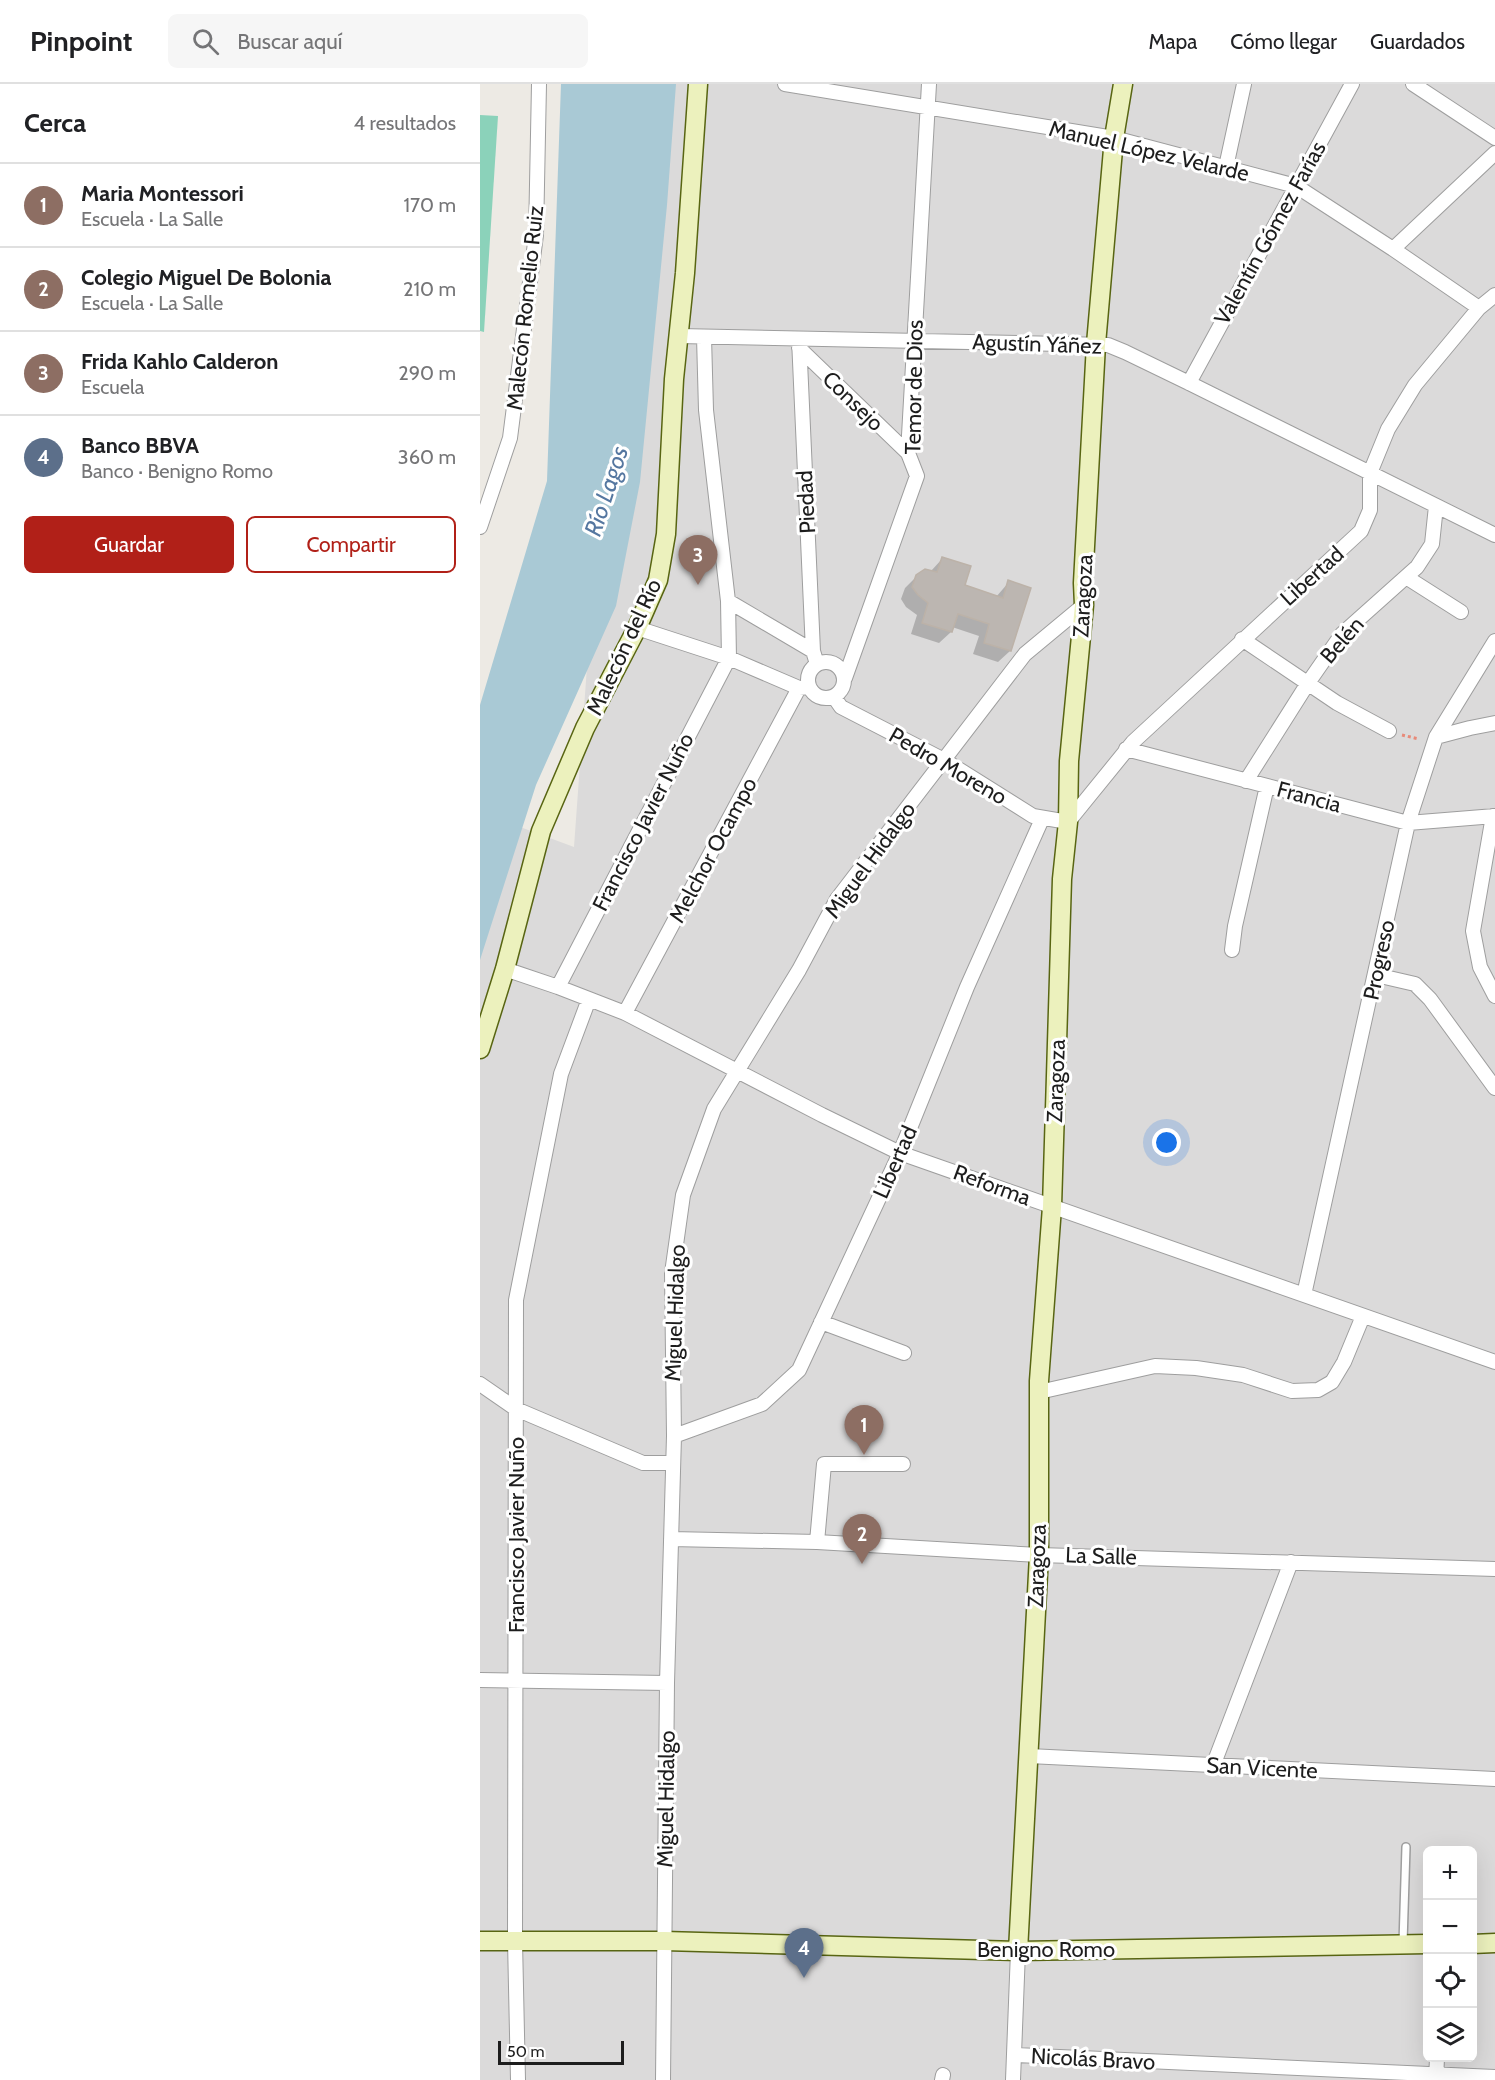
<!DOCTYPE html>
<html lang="es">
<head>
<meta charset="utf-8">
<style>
  body { margin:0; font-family:Cabin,sans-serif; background:#f6f6f6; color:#202124 }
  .controls { position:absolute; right:18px; bottom:18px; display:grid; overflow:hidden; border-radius:9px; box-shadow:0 6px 24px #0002 }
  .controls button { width:54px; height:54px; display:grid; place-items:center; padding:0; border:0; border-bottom:2px solid #e0e0e0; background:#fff; color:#202124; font:30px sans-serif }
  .scale { position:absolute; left:18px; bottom:15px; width:126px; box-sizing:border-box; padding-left:6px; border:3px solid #1d1d1d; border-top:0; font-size:16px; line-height:21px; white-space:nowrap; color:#1d1d1d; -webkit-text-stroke:4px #fff; paint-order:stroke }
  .you { position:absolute; left:687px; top:1059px; width:21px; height:21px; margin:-15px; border:4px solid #fff; border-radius:50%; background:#1a73e8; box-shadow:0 0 0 9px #1a73e833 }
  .badge { display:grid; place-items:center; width:39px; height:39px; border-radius:50%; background:#b12018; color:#fff; font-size:20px; font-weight:700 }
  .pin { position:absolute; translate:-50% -50px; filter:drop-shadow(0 2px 3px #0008) }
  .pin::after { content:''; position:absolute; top:32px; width:21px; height:18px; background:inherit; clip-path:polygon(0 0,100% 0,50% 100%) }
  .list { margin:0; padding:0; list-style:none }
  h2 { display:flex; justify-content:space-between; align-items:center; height:78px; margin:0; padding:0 24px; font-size:26px }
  h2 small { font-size:20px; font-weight:400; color:#757577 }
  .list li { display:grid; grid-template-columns:39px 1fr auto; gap:18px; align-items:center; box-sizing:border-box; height:84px; padding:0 24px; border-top:2px solid #e0e0e0 }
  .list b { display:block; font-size:22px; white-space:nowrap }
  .list p { margin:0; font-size:20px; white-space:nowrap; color:#757577 }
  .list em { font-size:20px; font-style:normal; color:#757577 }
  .actions { display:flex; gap:12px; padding:18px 24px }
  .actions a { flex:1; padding:14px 0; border:2px solid #b12018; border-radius:9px; text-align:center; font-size:21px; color:#b12018 }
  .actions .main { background:#b12018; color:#fff }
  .icon { flex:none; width:33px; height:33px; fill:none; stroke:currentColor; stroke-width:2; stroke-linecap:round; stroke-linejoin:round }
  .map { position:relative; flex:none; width:1015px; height:1996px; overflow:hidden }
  header { display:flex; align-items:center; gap:36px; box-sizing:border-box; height:84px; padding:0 30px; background:#fff; border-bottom:2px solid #e0e0e0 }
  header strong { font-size:28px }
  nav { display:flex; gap:33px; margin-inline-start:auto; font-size:21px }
  .search { width:420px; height:54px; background:#f6f6f6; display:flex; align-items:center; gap:15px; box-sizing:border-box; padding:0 21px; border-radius:9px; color:#757577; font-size:22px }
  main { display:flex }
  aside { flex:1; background:#fff }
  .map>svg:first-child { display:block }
</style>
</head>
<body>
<header>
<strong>Pinpoint</strong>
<div class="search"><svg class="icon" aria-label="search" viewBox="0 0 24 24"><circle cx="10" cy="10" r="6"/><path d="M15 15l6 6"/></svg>Buscar aquí</div>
<nav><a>Mapa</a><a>Cómo llegar</a><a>Guardados</a></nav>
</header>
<main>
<aside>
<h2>Cerca<small>4 resultados</small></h2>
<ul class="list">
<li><span class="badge" style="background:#8d6e63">1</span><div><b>Maria Montessori</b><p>Escuela · La Salle</p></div><em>170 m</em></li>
<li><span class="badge" style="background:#8d6e63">2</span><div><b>Colegio Miguel De Bolonia</b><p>Escuela · La Salle</p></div><em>210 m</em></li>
<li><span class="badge" style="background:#8d6e63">3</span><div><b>Frida Kahlo Calderon</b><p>Escuela</p></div><em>290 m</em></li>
<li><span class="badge" style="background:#5c6f8a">4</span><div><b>Banco BBVA</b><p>Banco · Benigno Romo</p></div><em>360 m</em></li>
</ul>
<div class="actions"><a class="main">Guardar</a><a>Compartir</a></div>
</aside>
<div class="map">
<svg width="1015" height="1996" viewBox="0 0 1015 1996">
  <rect width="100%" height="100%" fill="#edeae4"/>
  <path fill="#dbdada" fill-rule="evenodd" d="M149 0H1015V1996H0V728L94 763ZM948 1766H992V1974H948Z"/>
  <path fill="#8bd2ba" d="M0 31 18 32 4 248 0 247Z"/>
  <path fill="#a9c9d5" d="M81 0H196L187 121 160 398 136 522 56 701 0 876V621L67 397Z"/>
  <path fill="#0003" d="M462 475 483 502 516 513 529 498 530 567 518 578 493 570 499 552 472 543 471 548 459 559 431 550 437 531 426 523 421 515 425 504 437 492 451 487Z"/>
  <path fill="#bcb6b1" stroke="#bcb2a8" stroke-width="1.5" d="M462 473 491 482 485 501 523 514 528 496 551 504 531 567 504 559 509 540 478 530 472 548 442 539 448 519 438 511 432 503 436 491 445 485 457 488Z"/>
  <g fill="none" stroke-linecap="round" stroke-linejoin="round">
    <defs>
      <path id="lane" d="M923 1859 926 1763"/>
      <path id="street" d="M305 0 634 54 816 102 913 165 999 224
        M933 0 1015 54
        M746 83 764 0
        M913 165 1015 69
        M199 252 628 261 645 268 709 299 1015 451
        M319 255 333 567 337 580
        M319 264 428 369
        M709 299 872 0
        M0 443 30 354 56 151 59 0
        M926 493 981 528
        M248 517 333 567
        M157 544 249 574 319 604 329 603
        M762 555 857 619 909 647
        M328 596a18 18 0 1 1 36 0a18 18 0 1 1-36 0Z
        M365 594 437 392 428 369 449 0
        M354 613 361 623 464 676 553 732 588 738 653 658 881 447 890 426V389L908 345 935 301 999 224 1015 211
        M956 653 990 644 1015 639
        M646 665 928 739 1015 732
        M766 697 828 599 862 550 937 483 952 460 956 422
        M1013 732 993 847 1000 883 1015 912
        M752 866 755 842 787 702
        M25 885 78 903 145 929 342 1031 420 1069 1015 1278
        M896 891 935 900 950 915 1015 1004
        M78 903 249 574 248 517 226 326 224 253
        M145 929 319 604
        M824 1211 928 739 956 653 1015 557
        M341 1238 424 1269
        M0 1300 36 1325 163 1379H193
        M559 1308 675 1282 716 1284 763 1291 812 1307 838 1306 852 1298 864 1278 883 1232
        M194 1352 282 1320 319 1286 420 1069 487 903 562 735
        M191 1455 337 1458 559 1471 1015 1485
        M337 1458 344 1380H423
        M0 1596 187 1599
        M549 1672 1015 1695
        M733 1682 811 1478
        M535 1971 1015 1993
        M38 1996 35 1857 36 1216 81 990 109 915
        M183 1996 187 1599 194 1352 192 1189 203 1111 234 1025 319 886 357 815 545 570 604 521
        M462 1996 463 1991
        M533 1996 538 1867
        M956 1996 957 1974"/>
      <path id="secondary" d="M0 965 25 885 61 747 105 644 157 544 178 496 186 450 194 295 205 189 218 0
        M0 1857H184L538 1867 948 1860
        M992 1860 1015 1859
        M538 1867 559 1471V1297L572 1123 582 795 588 738 589 677 604 521 603 499 616 260 634 54 643 0"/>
    </defs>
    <use href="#lane" stroke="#9e9e9e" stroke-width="10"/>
    <use href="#street" stroke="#9e9e9e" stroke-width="16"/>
    <use href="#secondary" stroke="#586512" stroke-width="21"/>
    <path stroke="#e88a79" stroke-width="3" stroke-dasharray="3 3" stroke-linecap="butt" d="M922 651 939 655"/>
    <use href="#lane" stroke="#fff" stroke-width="7"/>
    <use href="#street" stroke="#fff" stroke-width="14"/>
    <use href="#secondary" stroke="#ecf1bd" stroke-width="18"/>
  </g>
  <g text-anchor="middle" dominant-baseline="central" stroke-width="6" stroke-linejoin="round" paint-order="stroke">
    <g font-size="22" fill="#1d1d1d" stroke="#fff">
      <text transform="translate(669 67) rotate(13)">Manuel López Velarde</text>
      <text transform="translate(790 149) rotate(-61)">Valentín Gómez Farías</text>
      <text transform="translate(45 224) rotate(-84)">Malecón Romelio Ruiz</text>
      <text transform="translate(557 260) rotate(2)">Agustín Yáñez</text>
      <text transform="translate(434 303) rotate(-89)">Temor de Dios</text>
      <text transform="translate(373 317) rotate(44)">Consejo</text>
      <text transform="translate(326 418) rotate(-93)">Piedad</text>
      <text transform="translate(832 492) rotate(-42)">Libertad</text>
      <text transform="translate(603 512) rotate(-87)">Zaragoza</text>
      <text transform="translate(862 556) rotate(-49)">Belén</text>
      <text transform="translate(144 563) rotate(-65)">Malecón del Río</text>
      <text transform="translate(468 682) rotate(30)">Pedro Moreno</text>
      <text transform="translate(829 713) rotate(15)">Francia</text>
      <text transform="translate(163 738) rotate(-63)">Francisco Javier Nuño</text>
      <text transform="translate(233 766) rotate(-62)">Melchor Ocampo</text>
      <text transform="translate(390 776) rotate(-54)">Miguel Hidalgo</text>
      <text transform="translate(899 876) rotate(-78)">Progreso</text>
      <text transform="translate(576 997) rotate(-88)">Zaragoza</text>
      <text transform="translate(415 1078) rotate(-66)">Libertad</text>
      <text transform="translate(512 1101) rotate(20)">Reforma</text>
      <text transform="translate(195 1229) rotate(-88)">Miguel Hidalgo</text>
      <text transform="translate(36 1451) rotate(-90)">Francisco Javier Nuño</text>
      <text transform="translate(621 1472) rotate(2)">La Salle</text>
      <text transform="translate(557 1482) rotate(-88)">Zaragoza</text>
      <text transform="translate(782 1684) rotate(3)">San Vicente</text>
      <text transform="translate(186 1715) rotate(-89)">Miguel Hidalgo</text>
      <text x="566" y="1865">Benigno Romo</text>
      <text transform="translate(613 1975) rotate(3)">Nicolás Bravo</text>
    </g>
    <g font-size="24" font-style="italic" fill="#5577a0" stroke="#fff">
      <text transform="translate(126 407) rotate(-72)">Río Lagos</text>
    </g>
  </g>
</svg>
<div class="controls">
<button>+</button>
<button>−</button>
<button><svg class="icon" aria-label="locate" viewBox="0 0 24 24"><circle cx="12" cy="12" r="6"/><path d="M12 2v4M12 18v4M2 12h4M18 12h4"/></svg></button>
<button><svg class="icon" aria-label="layers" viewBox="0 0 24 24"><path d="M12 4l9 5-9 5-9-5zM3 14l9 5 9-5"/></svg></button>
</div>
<div class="scale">50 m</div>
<div class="you"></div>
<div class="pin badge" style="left:384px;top:1371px;background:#8d6e63">1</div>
<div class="pin badge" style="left:382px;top:1480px;background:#8d6e63">2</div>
<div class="pin badge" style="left:218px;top:501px;background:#8d6e63">3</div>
<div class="pin badge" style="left:324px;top:1894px;background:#5c6f8a">4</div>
</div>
</main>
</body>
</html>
